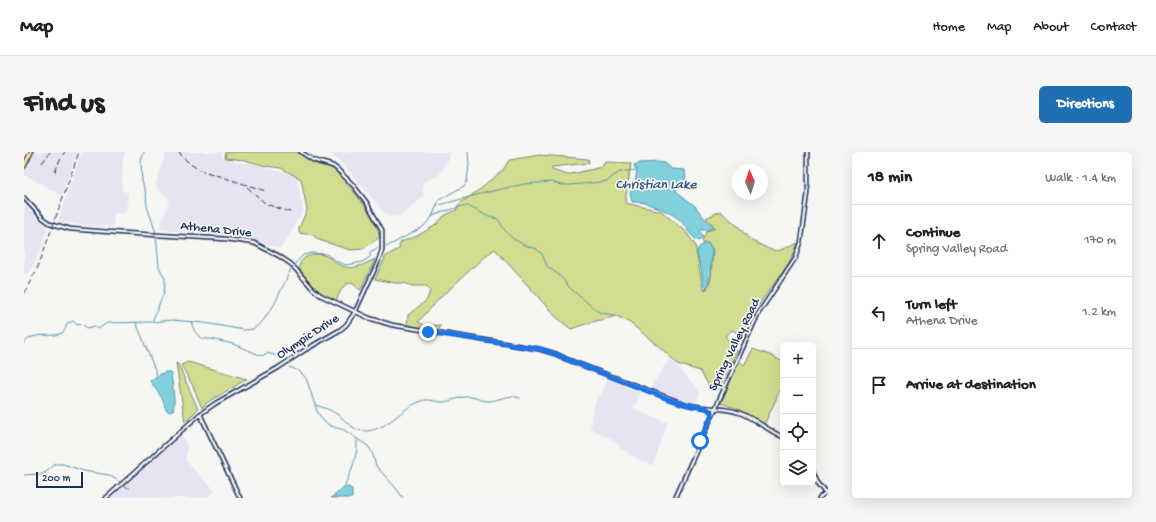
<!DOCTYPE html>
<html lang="en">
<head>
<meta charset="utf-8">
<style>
  body { margin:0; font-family:"Gochi Hand",sans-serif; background:#f6f6f6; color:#222 }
  .controls { position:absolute; right:12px; bottom:12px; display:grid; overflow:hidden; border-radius:6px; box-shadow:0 4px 16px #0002 }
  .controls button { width:36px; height:36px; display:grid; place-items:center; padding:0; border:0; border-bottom:1px solid #e0e0e0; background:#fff; color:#222; font:20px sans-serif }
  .compass { position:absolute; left:708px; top:12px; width:36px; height:36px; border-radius:50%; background:#fff; box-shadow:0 4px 16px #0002; rotate:357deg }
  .scale { position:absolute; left:12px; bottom:10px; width:47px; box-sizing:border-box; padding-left:4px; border:2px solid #1b2f5e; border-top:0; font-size:11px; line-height:14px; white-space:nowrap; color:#1b2f5e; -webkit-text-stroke:3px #f6f6f2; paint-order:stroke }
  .stop { position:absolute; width:12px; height:12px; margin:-9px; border:3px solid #1a73e8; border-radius:50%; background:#fff }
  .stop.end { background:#1a73e8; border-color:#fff; box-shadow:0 1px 4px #0008 }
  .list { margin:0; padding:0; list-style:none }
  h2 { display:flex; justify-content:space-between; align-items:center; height:52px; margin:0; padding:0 16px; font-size:17px }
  h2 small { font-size:13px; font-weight:400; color:#767676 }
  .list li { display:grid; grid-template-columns:26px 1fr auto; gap:12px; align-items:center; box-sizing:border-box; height:72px; padding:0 16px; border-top:1px solid #e0e0e0 }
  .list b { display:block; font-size:15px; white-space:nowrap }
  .list p { margin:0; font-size:13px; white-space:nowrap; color:#767676 }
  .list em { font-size:13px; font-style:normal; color:#767676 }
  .icon { flex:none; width:22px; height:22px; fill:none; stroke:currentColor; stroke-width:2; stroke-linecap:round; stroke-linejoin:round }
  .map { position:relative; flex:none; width:804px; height:346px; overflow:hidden; border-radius:6px }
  header { display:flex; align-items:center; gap:24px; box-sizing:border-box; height:56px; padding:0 20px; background:#fff; border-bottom:1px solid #e0e0e0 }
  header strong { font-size:19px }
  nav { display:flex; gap:22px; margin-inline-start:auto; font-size:14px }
  .intro { display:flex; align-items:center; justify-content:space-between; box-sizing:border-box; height:96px; padding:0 24px }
  h1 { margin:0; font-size:28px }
  .button { padding:10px 18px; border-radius:6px; background:#1f6fb2; color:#fff; font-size:14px; font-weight:700 }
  main { display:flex; gap:24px; padding:0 24px }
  aside { flex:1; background:#fff; border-radius:6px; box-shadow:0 4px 16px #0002 }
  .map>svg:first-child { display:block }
</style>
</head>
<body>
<header>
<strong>Map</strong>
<nav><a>Home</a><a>Map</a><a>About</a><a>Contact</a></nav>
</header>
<div class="intro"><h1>Find us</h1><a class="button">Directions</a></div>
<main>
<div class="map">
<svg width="804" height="346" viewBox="0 0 804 346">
  <rect width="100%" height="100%" fill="#f6f6f2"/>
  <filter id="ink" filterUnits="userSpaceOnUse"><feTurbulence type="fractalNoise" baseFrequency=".025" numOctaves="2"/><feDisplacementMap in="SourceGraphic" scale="8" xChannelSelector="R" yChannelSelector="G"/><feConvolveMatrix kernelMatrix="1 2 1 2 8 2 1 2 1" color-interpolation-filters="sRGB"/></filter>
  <g filter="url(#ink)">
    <path fill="#e6e4f0" d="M9 0H53L38 44 0 22V17Z
      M57 0H101L99 6 98 38 104 41 102 60 90 62 89 75 54 73 34 69Z
      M142 0H199L198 6 216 11H226L273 24 279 59 263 87 256 97 231 88 135 77 146 48 133 37 132 31Z
      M305 0H426L424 8 415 23 399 30V45L376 64 364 65 326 20Z
      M2 53 16 67 24 74 20 90 16 100 5 121H0V55Z
      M646 206 674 237 676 242 671 253 626 236Z
      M583 227 616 240 610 257 644 271 629 313 613 307 595 295 591 289 566 276 568 261 572 247 578 241Z
      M157 282 163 295 162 309 181 329 187 334 191 340 183 346H87Z"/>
    <path fill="#d2dd90" stroke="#768677" d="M202 0H272L294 13 305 15 309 17C327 37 349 58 356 85L339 97 326 98 295 88 289 83 275 81V76L283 58 277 27 257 16 242 14 221 8 201 6Z
      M516 3 564 7 565 11 528 15V18L543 23 578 15 581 10 607 11 601 51 637 59 662 80 671 93 679 138 683 137 687 126 689 97 684 91H679L678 89 683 79 690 77 691 75 682 66 696 59 715 75 726 88 745 97 754 99 774 90C766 116 750 129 736 151 729 162 725 176 720 188H715V182L708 178 701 184 713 199 694 238 687 237 676 219 654 212 638 197 606 171 593 164 568 170 547 177 533 166 471 97 461 104 415 147 394 170 402 174 417 173 413 180 383 173 384 163 403 148 406 138 403 134H388L380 131H371L351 127 362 104 376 96 375 94 377 90 393 84 412 73 420 64 432 58 435 52 458 36 479 18 485 8Z
      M297 102C304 104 308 108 314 112 328 120 338 113 351 107L337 137 336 138C334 137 333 135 331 133 321 126 315 142 312 149 300 146 280 126 275 115 277 104 288 102 297 102Z
      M729 197 746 203 759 210V232L740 273 714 257 697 251 715 209 720 213Z
      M164 210 223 227 184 250 178 256 169 234 157 213Z
      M152 211 154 212 174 257 161 270Z"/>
    <path fill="#81d1dd" stroke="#5890aa" d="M634 10 640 11 647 17 660 18 662 26 653 35 652 39 671 54 681 67 690 75 685 78H677L676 80 679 85 675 89C666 85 662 74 656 68 647 60 632 55 621 51 617 50 612 50 608 50L606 41 611 32 613 17 611 16 610 13 616 11Z
      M681 91H683L688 98 686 125 682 137 680 135 677 116 673 102 674 96Z
      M141 220H146L147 221C148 231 152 250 149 258L146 260 142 258 138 246 126 229 133 224Z
      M320 335H324L328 337V346H307Z"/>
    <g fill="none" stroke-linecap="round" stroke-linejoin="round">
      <path stroke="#5890aa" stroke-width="1" d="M120 0 117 9 118 29 122 42 123 54 132 81
        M412 54 464 40 500 32 528 30 537 33H546L578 30 585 28 588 25 596 20 612 18
        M408 64 438 54H444L465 65 474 67 482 80 488 86 500 93 513 97 518 102 523 114 536 124 546 136 566 153 577 161 591 163
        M362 94 366 93 399 75 408 65 415 48 440 34 443 29 445 12 444 0
        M270 113 279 103 288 101 302 102 314 110 322 113 338 110 346 105V100L355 95
        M112 170 133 223
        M128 170 140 140 141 131V126L135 115 132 83
        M167 170 171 180 178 187H187L209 192 238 204 243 201 257 205
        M0 191C12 177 30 188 39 180 41 178 42 175 43 172L49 169 53 173 58 172C63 177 64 176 70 174L74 177 83 171 127 170 148 168 181 171 220 178 229 177 238 170 250 153 268 115
        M265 215 275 219 282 226 293 259 300 270 307 274 320 278 344 294 348 300 352 314 371 335 379 346
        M291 253C298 255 305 257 311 261 320 266 328 278 339 279 363 280 377 255 398 249 405 246 411 250 419 250 428 249 437 244 446 245 452 245 457 249 464 249 476 249 483 241 496 246
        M0 323 18 322 22 320 32 312H39L60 319 85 323 96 330
        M99 334 105 336
        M320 335C327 320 334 304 333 288"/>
      <defs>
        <path id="minor" d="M0 46 19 66 26 71 46 77 99 81 202 87 230 91 255 104 267 112 289 137 296 143 345 166 368 173 515 197 532 202 542 207 658 251C677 257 695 255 713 260 729 265 743 278 759 285
          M176 262 216 346
          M789 319 794 331 802 341
          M82 346 176 262 192 251 254 216 281 198 316 178 322 173 331 160 354 110 358 98V78L343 51 329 33 313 17 309 14 289 8 277 0
          M651 346 734 162 772 105 777 90 784 41V0
          M796 346 804 340"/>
        <path id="major" d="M0 14 7 0"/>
      </defs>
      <use href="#minor" stroke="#1b2f5e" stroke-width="5.5"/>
      <use href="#major" stroke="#1b2f5e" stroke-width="6"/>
      <use href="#minor" stroke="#f6f6f2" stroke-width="2.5"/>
      <use href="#major" stroke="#fbdf96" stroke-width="3.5"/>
      <path stroke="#1b2f5e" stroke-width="1" stroke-dasharray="6 3" stroke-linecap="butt" d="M154 0 166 12 176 18 242 39
        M18 11 26 0
        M31 20 37 5 41 0
        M223 35 242 52 269 61
        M0 141 13 117 18 104 55 0"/>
    </g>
  </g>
  <g fill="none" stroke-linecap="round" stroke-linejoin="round" filter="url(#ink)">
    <path stroke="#1a73e8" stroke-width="5" d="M404 180 515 197 532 202 542 207 644 247 668 254 682 256 686 259 688 263 676 289"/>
  </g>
  <g text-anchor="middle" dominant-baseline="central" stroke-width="3.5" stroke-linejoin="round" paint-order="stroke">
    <g font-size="13" fill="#1b2f5e" stroke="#f6f6f2">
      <text transform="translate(192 78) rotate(6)">Athena Drive</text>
      <text transform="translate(284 185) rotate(-33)">Olympic Drive</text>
      <text transform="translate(711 193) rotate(-64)">Spring Valley Road</text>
    </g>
    <g font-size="14" font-style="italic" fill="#34587e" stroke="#f6f6f2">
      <text x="632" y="33">Christian Lake</text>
    </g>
  </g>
</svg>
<div class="controls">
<button>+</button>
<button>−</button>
<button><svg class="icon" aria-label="locate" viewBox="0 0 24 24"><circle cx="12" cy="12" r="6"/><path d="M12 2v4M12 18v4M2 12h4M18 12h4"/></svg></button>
<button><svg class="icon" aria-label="layers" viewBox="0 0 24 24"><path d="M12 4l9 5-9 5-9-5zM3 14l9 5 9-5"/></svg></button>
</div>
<svg class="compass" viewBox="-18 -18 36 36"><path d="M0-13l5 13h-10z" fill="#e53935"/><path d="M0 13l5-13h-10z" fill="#767676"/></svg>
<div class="scale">200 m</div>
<div class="stop" style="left:676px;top:289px"></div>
<div class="stop end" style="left:404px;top:180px"></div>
</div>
<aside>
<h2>18 min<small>Walk · 1.4 km</small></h2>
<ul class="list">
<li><svg class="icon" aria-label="ahead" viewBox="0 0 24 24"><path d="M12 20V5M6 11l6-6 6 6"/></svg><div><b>Continue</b><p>Spring Valley Road</p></div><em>170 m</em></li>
<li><svg class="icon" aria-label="left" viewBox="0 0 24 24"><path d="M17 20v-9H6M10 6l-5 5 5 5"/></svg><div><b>Turn left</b><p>Athena Drive</p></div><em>1.2 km</em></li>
<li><svg class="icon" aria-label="arrive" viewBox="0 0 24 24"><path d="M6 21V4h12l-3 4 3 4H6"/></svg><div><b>Arrive at destination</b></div></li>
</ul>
</aside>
</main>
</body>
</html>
